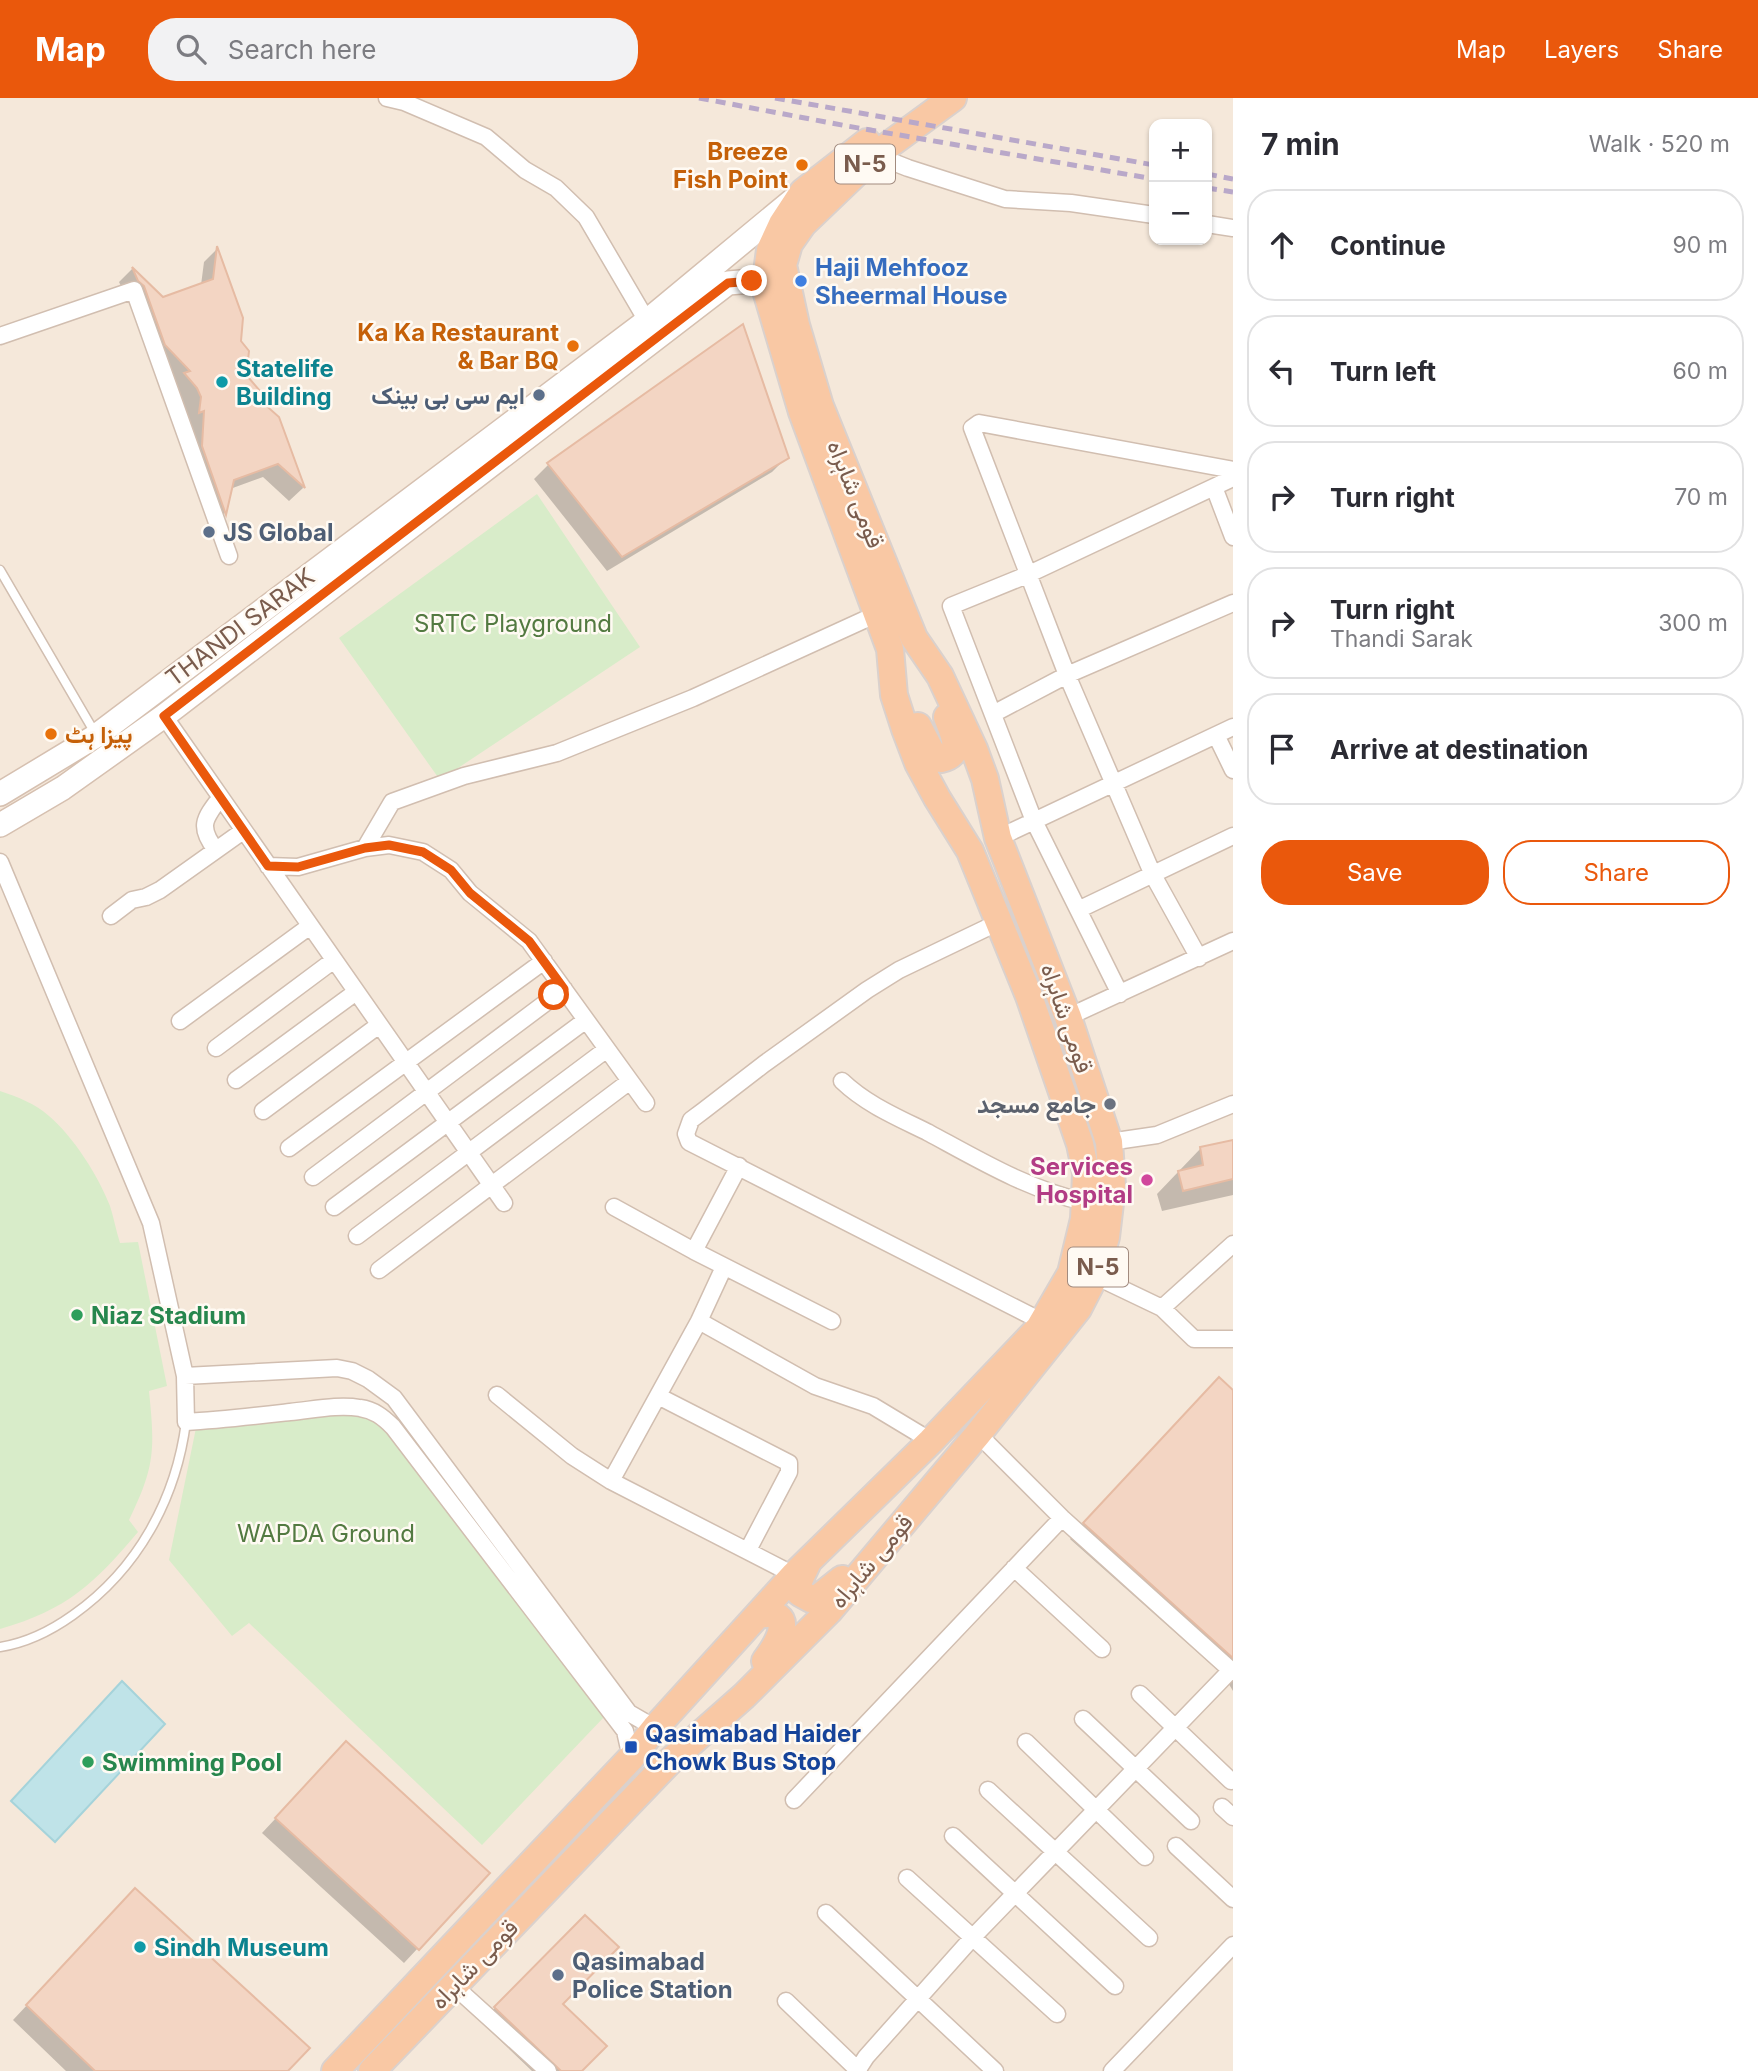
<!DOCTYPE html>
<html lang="en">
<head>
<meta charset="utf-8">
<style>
  body { margin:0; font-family:Inter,Vazirmatn,sans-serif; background:#f2f2f3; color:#2b2b33 }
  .controls { position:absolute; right:21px; top:21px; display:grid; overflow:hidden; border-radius:14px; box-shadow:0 2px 5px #0004 }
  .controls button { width:63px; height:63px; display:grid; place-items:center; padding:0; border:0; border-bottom:2px solid #e1e1e2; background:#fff; color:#2b2b33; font:35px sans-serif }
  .stop { position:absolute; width:21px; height:21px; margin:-16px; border:5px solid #ea580c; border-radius:50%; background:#fff }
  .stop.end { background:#ea580c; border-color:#fff; box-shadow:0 2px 7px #0008 }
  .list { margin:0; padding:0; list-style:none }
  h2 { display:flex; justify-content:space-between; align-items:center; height:91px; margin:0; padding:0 28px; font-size:30px }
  h2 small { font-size:23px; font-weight:400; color:#7c7c81 }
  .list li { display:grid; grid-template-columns:46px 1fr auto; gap:21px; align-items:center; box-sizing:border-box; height:112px; margin:0 14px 14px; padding:0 14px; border:2px solid #e1e1e2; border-radius:28px }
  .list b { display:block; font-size:26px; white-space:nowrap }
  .list p { margin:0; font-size:23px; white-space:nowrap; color:#7c7c81 }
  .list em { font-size:23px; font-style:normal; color:#7c7c81 }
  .actions { display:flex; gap:14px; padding:21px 28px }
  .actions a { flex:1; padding:16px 0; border:2px solid #ea580c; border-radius:28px; text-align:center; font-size:24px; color:#ea580c }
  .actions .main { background:#ea580c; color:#fff }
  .icon { flex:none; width:38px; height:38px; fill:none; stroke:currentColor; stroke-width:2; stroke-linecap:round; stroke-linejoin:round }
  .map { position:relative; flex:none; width:1233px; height:1973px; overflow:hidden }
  header { display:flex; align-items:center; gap:42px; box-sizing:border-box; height:98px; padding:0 35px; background:#ea580c; color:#fff }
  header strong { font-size:33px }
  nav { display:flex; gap:38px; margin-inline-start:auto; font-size:24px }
  .search { width:490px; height:63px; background:#f2f2f3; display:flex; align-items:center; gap:18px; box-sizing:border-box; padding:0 24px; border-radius:28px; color:#7c7c81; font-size:26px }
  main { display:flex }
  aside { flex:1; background:#fff }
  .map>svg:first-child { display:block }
</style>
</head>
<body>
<header>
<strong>Map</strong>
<div class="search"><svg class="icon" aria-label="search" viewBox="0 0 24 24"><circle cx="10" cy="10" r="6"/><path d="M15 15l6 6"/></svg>Search here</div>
<nav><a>Map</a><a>Layers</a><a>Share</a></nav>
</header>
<main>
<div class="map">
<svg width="1233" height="1973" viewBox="0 0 1233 1973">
  <rect width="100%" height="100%" fill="#fdf6ec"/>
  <path fill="#f5e8da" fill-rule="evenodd" d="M0 0H1233V1973H0ZM1154 26H1207V142H1154Z"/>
  <path fill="#d8ecc9" d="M537 396 640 549 440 682 339 540Z
    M0 993C17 999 35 1005 49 1018 73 1038 99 1079 110 1108 114 1120 116 1133 120 1145L138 1144 167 1288 149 1293C155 1352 155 1369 129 1422L138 1434C95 1485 67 1512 0 1531Z
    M383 1310 605 1618 482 1747 249 1525 232 1538 169 1462 196 1330Z"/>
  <path fill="#bfe3e8" stroke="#a5d3da" stroke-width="2" d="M122 1583 165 1626 55 1744 11 1703Z"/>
  <path fill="#0003" d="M217 151 247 280 258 293 253 298 277 320 303 390 289 403 263 379 230 391 224 417 211 430 188 363 191 326 186 328 187 315 183 304 171 291 119 184 132 171 163 201 201 187 204 164Z
    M742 229 787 359 772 374 607 473 534 381 548 367Z
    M1233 1044V1097L1162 1113 1157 1096 1201 1050Z
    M1233 1294V1593L1224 1578 1070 1441 1205 1296Z
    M332 1660 418 1850 404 1865 262 1735Z
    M121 1807 286 1973H66L13 1922Z
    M585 1820 560 1906 580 1973H532L481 1924Z"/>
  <path fill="#f3d5c3" stroke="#e6bba3" stroke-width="2" d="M217 148 243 220 241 243 249 253 247 271 248 279 261 294 254 297 279 319 305 390 278 366 234 382 226 417 202 348 204 313 199 315 201 299 197 290 184 275 190 273 165 247 144 188 138 183 132 169 163 199 213 181Z
    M743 226 789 360 622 459 547 365Z
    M1233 1042V1081L1183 1093 1178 1073 1203 1067 1200 1049Z
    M1219 1279 1233 1292V1560L1083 1425Z
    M346 1643 490 1775 419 1852 275 1720Z
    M135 1790 310 1950 288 1973H95L26 1907Z
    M585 1817 619 1849 563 1906 607 1948 582 1973H561L494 1909Z"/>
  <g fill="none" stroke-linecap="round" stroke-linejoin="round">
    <defs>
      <path id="service" d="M0 472 95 635
        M0 1549C26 1545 52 1532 73 1517 138 1471 176 1401 186 1324"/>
      <path id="minor" d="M387 0 404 4 486 39 525 72 556 90 586 119 647 223
        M875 57 908 70 1005 101 1071 105 1154 117
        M1207 126 1233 130
        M0 238 134 192 229 458
        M1214 389 1233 439
        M993 616 1067 577 1233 505
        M164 618 504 1105
        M1216 637 1233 672
        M998 740 1233 629
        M365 750 392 704 464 678 557 655 693 600 877 516
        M216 752C198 729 204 721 220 700
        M0 764 151 1125 185 1278 186 1324C221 1322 255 1318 290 1314 312 1312 338 1306 360 1310 374 1312 383 1319 393 1329L625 1633 631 1660
        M268 768 298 769 365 750 389 747 423 754 451 772 470 795 529 843 646 1005
        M1080 811 1233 738
        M111 818 132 802 146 799 160 792 243 733
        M999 824 899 872 867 892 764 966 703 1013 691 1022 686 1036 689 1044 1043 1224
        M1199 860 1153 777 1067 577 972 330 979 325 1233 372
        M1120 896 1034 723 951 508 1027 477 1233 380
        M1068 919 1233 843
        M180 923 310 828
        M216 950 334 862
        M236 982 356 894
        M842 983C867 1007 899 1020 929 1035 979 1062 1029 1092 1085 1104
        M263 1013 379 927
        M1109 1044 1157 1037 1233 1006
        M289 1050 544 863
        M313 1079 564 891
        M334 1109 586 922
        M614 1109 694 1153 832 1223
        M357 1138 607 951
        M694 1153 739 1068
        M379 1172 630 983
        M1095 1178 1162 1210 1194 1241H1233
        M1162 1210 1233 1146
        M699 1223 815 1288 873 1308 931 1343
        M185 1278 337 1270 352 1273 368 1281 394 1300 629 1615 655 1630
        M497 1297 572 1358 611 1383 794 1477
        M658 1298 789 1365V1374L748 1452
        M978 1336 1062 1420 1233 1574
        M611 1383 699 1223 724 1169
        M1014 1470 1102 1551
        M1140 1596 1231 1683
        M1083 1621 1191 1723
        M1026 1644 1145 1759
        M988 1692 1149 1840
        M794 1702 1062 1420
        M1222 1709 1233 1719
        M953 1738 1115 1888
        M1176 1748 1233 1801
        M907 1780 1057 1916
        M826 1815 995 1973
        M453 1887 548 1973
        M786 1903 859 1973
        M857 1973 866 1959 973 1839 1231 1572
        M1112 1973 1233 1847"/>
      <path id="secondary" d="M0 696 96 638 647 223 793 102
        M0 727 63 690 164 618 728 185 753 183 765 189"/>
      <path id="trunk" d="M918 628 932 655 941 661C965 656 953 635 947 619
        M808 1464 798 1485 800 1495 811 1501 818 1500 842 1481
        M758 1517C799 1510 778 1546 765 1563
        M335 1973 631 1660 655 1630 794 1477 931 1343 1039 1230 1071 1175 1084 1121 1086 1075 1080 1046 1029 898 970 753 937 700 918 665 905 631 894 597 890 551 802 314 765 189 770 152 782 126 803 94 867 44
        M372 1973 668 1665 744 1598 829 1513 978 1336 1078 1211 1095 1178 1106 1139 1112 1088 1109 1044 1068 919 998 740 985 681 974 651 940 578 914 540 820 308 796 227 783 167 789 146 803 126 875 57 953 0"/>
    </defs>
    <use href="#service" stroke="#d1beb0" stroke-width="11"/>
    <use href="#minor" stroke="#d1beb0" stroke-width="19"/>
    <use href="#secondary" stroke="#d6c0b0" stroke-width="26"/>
    <use href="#trunk" stroke="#dad1cd" stroke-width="30"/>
    <use href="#service" stroke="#fff" stroke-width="8"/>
    <use href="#minor" stroke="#fff" stroke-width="16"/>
    <use href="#secondary" stroke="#fff" stroke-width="23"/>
    <use href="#trunk" stroke="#f9c8a4" stroke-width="26"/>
    <path stroke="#b9a8c9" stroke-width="5" stroke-dasharray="10 7" stroke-linecap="butt" d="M699 0 847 28 1154 81
      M775 0 1154 67
      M1207 76 1233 81
      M1207 90 1233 94"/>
  </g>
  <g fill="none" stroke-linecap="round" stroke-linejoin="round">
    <path stroke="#ea580c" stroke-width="9" d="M554 897 564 891 529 843 470 795 451 772 423 754 389 747 365 750 298 769 268 768 164 618 728 185 752 183"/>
  </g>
  <g fill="#e8710a" stroke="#fffaf3" stroke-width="2.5">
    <circle cx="802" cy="67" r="7"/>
    <circle cx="573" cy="248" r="7"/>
    <circle cx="51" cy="636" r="7"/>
  </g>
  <circle fill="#3f7fe0" stroke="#fffaf3" stroke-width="2.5" cx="801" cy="183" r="7"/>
  <g fill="#0f9aa8" stroke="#fffaf3" stroke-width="2.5">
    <circle cx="222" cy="284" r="7"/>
    <circle cx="140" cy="1849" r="7"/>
  </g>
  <g fill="#5c6f8a" stroke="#fffaf3" stroke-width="2.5">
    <circle cx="539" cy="297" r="7"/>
    <circle cx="209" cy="434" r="7"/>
    <circle cx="558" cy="1877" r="7"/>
  </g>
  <circle fill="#6b7280" stroke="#fffaf3" stroke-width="2.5" cx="1110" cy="1006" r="7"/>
  <circle fill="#d1479c" stroke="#fffaf3" stroke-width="2.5" cx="1147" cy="1082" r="7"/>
  <g fill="#2e9e5b" stroke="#fffaf3" stroke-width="2.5">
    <circle cx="77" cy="1217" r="7"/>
    <circle cx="88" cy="1664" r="7"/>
  </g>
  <rect fill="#1a4fb4" stroke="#fffaf3" stroke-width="2.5" x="624" y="1642" width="14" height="14" rx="3.5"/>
  <g text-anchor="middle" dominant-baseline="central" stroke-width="5" stroke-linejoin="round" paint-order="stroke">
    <g fill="#fffaf3" stroke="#a28b7f" stroke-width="2">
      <rect x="835" y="46.5" width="60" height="39" rx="5"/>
      <rect x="1068" y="1149.5" width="60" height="39" rx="5"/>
    </g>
    <g font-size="23" font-weight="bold" fill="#7a5c4d">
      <text x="865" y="66">N-5</text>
      <text x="1098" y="1169">N-5</text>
    </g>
    <g font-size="24" font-weight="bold" fill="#c56008" stroke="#fffaf3" text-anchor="end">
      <text x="788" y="53">Breeze<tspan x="788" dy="28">Fish Point</tspan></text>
      <text x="559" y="234">Ka Ka Restaurant<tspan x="559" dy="28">&amp; Bar BQ</tspan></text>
      <text x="65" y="636" text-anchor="start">پیزا ہٹ</text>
    </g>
    <g font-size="24" font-weight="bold" fill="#366cbe" stroke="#fffaf3" text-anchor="start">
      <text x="815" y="169">Haji Mehfooz<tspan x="815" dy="28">Sheermal House</tspan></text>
    </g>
    <g font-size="24" font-weight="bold" fill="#0d838f" stroke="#fffaf3" text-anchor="start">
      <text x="236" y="270">Statelife<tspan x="236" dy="28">Building</tspan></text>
      <text x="154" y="1849">Sindh Museum</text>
    </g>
    <g font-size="24" font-weight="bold" fill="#4e5e75" stroke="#fffaf3" text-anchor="start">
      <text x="525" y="297" text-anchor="end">ایم سی بی بینک</text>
      <text x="223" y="434">JS Global</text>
      <text x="572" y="1863">Qasimabad<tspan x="572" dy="28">Police Station</tspan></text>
    </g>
    <g font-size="24" fill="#7a5c4d" stroke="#fffaf3">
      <text transform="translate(856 396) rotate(68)">قومی شاہراہ</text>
      <text transform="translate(240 529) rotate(-37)">THANDI SARAK</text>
      <text transform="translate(1067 920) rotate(71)">قومی شاہراہ</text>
      <text transform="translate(871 1463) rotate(-50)">قومی شاہراہ</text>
      <text transform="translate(474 1866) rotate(-46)">قومی شاہراہ</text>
    </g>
    <g font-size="24" fill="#537a41" stroke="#fffaf3">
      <text x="513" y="525">SRTC Playground</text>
      <text x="326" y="1435">WAPDA Ground</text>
    </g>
    <g font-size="24" font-weight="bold" fill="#5b616d" stroke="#fffaf3" text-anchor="end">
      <text x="1096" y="1006">جامع مسجد</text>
    </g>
    <g font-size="24" font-weight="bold" fill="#b23c85" stroke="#fffaf3" text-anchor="end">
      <text x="1133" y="1068">Services<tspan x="1133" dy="28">Hospital</tspan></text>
    </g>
    <g font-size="24" font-weight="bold" fill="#27864d" stroke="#fffaf3" text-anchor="start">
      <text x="91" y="1217">Niaz Stadium</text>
      <text x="102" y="1664">Swimming Pool</text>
    </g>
    <g font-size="24" font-weight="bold" fill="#164399" stroke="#fffaf3" text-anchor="start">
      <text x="645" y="1635">Qasimabad Haider<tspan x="645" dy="28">Chowk Bus Stop</tspan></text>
    </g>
  </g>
</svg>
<div class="controls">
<button>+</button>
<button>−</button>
</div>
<div class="stop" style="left:554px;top:897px"></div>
<div class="stop end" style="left:752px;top:183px"></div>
</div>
<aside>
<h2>7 min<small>Walk · 520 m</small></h2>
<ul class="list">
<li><svg class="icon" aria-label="ahead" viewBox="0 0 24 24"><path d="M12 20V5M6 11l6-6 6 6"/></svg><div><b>Continue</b></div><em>90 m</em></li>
<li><svg class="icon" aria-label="left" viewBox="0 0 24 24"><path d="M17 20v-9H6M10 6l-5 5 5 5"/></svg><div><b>Turn left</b></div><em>60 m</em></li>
<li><svg class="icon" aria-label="right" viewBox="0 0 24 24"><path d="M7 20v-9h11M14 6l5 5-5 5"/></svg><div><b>Turn right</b></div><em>70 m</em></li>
<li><svg class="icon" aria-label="right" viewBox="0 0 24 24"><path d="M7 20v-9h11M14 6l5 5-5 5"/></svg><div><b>Turn right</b><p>Thandi Sarak</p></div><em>300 m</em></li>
<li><svg class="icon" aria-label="arrive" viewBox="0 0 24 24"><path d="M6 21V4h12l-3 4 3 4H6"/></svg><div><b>Arrive at destination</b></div></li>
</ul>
<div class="actions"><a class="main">Save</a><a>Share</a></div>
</aside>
</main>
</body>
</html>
